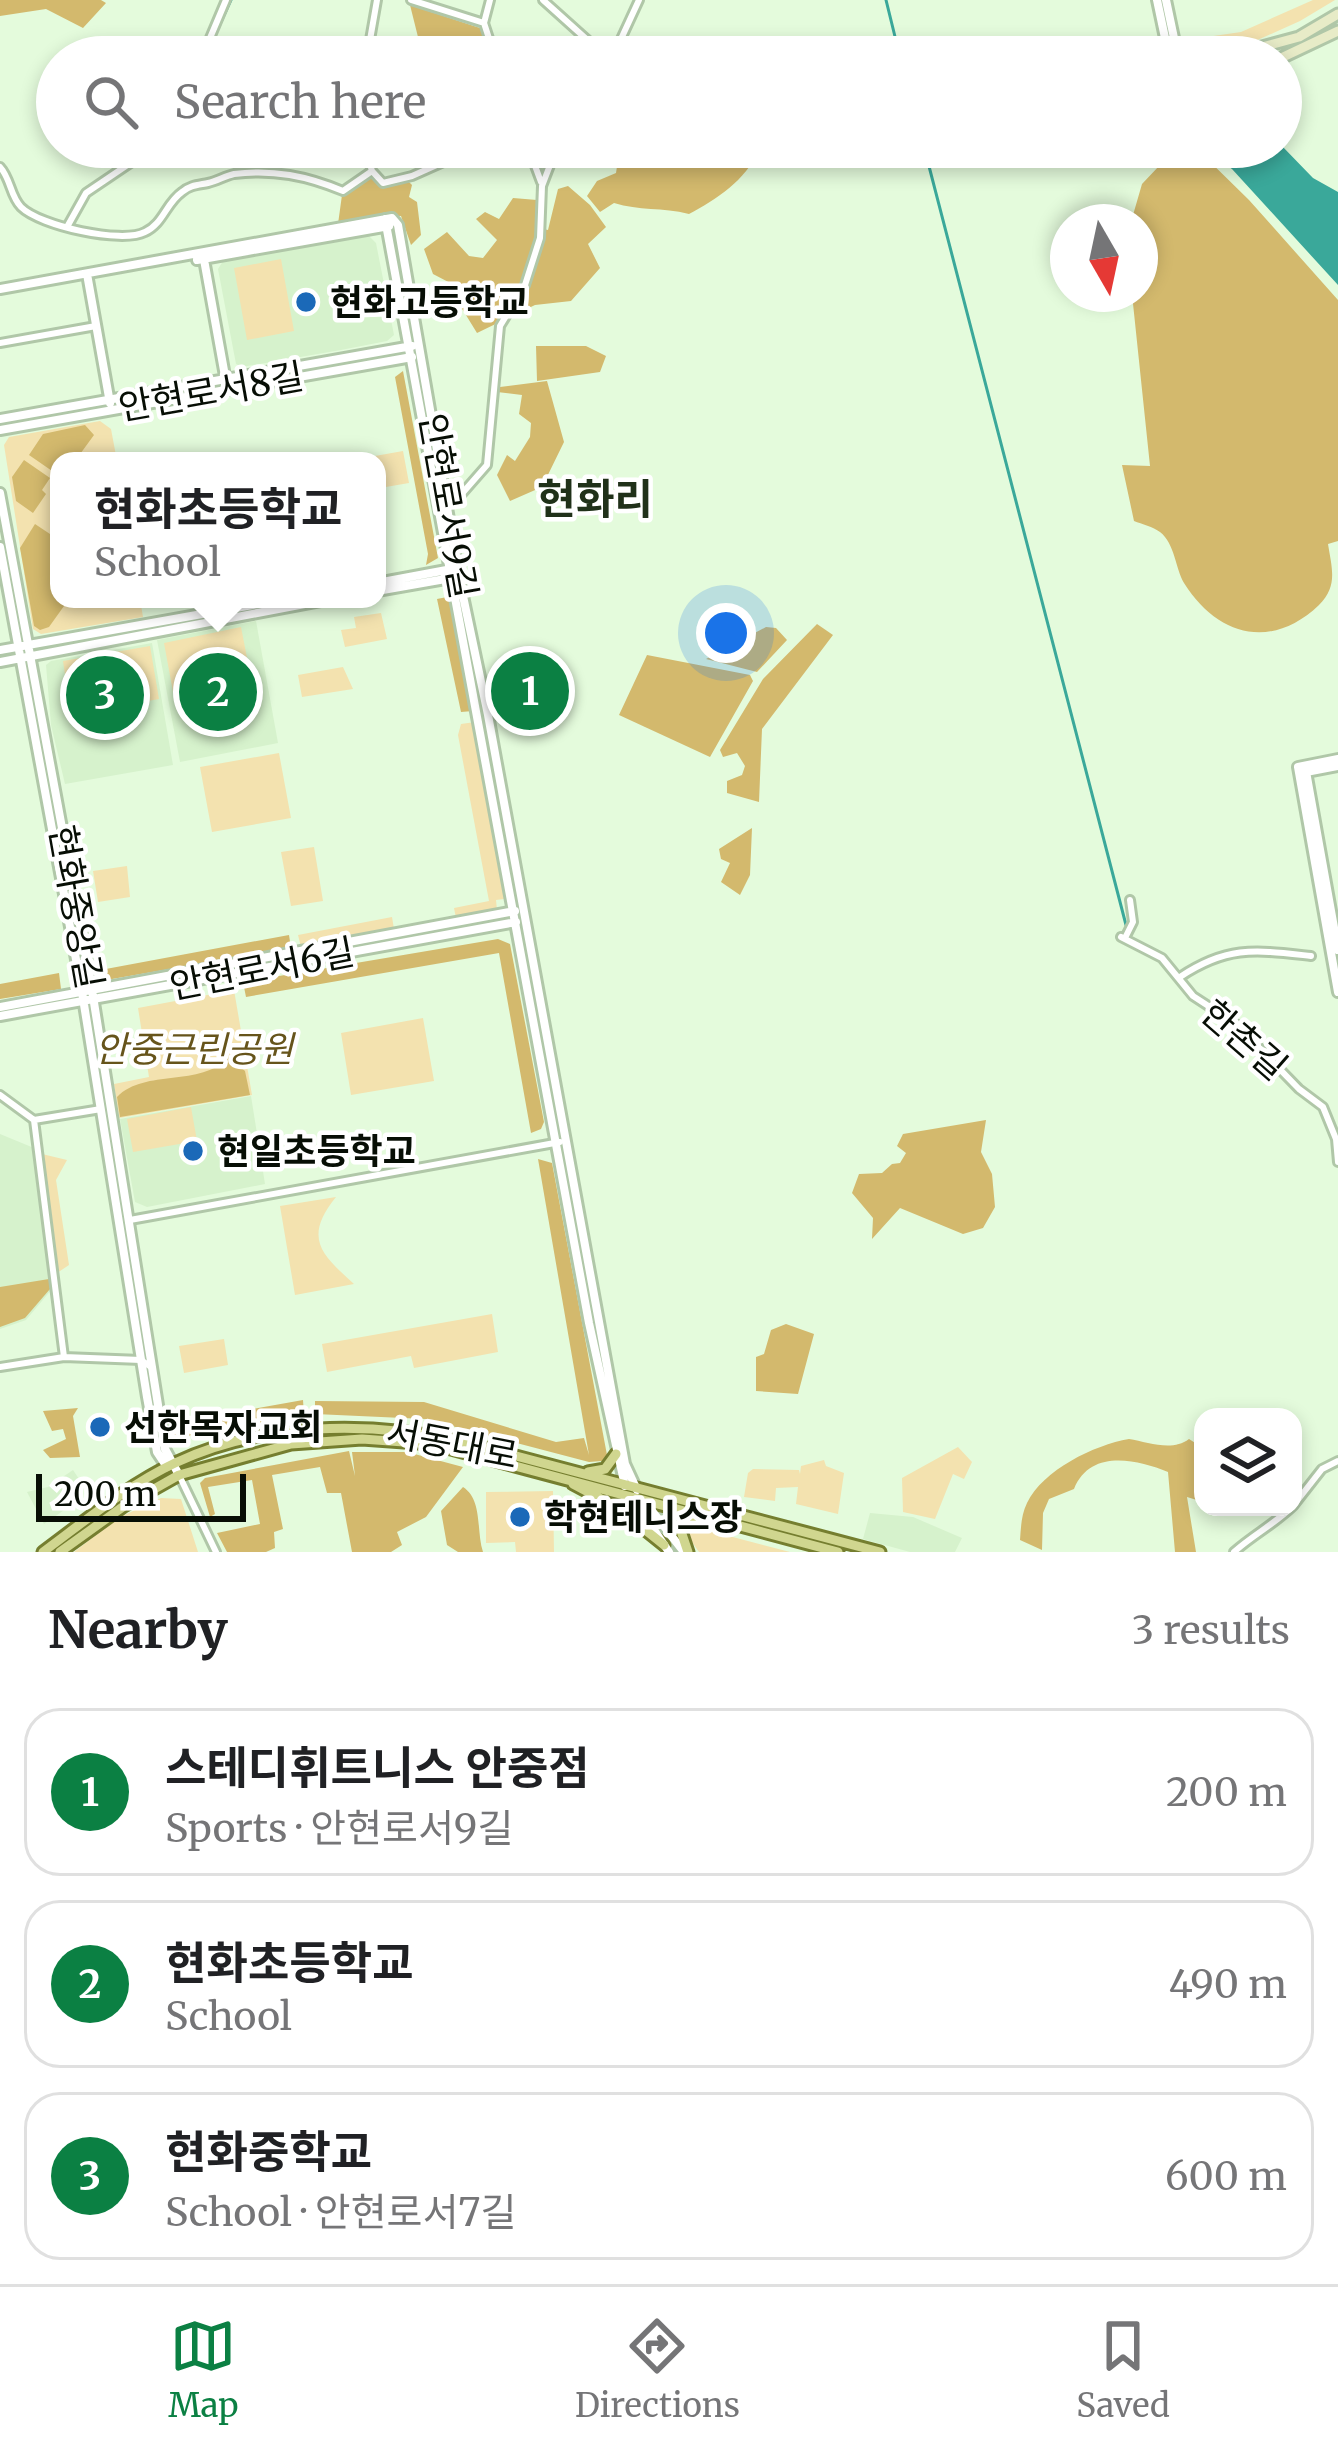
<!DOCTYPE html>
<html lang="en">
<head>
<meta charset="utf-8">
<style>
  body { margin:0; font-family:Merriweather,"Noto Sans KR",serif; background:#f6f6f6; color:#202124 }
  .controls { position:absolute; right:36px; bottom:36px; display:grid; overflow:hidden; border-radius:24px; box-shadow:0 6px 18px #0003 }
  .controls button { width:108px; height:108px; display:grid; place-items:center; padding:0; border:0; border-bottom:3px solid #e0e0e0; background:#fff; color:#202124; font:60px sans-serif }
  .compass { position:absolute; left:1050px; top:204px; width:108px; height:108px; border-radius:50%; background:#fff; box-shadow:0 6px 18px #0003; rotate:171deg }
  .scale { position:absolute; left:36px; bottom:30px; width:210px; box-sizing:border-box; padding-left:12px; border:6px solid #070e05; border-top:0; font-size:33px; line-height:42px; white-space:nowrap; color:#070e05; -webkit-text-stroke:9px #fff; paint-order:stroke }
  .you { position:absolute; left:726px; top:633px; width:42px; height:42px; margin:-30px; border:9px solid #fff; border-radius:50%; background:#1a73e8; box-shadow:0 0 0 18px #1a73e833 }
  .badge { display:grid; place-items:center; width:78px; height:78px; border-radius:50%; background:#0b8043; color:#fff; font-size:39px; font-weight:700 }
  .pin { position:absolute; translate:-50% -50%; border:6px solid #fff; box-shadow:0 3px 12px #0006 }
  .popup { position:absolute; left:50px; top:452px; width:336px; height:156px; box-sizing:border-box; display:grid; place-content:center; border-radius:24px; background:#fff; filter:drop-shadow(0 3px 9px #0005); font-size:39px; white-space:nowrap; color:#757577 }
  .popup b { font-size:45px; color:#202124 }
  .popup::after { content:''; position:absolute; left:50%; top:100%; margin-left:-24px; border:24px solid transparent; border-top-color:#fff }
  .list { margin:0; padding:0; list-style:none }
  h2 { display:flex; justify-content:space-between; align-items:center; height:156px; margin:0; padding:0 48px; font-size:51px }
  h2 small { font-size:39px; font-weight:400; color:#757577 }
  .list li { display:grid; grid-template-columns:78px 1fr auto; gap:36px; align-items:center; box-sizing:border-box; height:168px; margin:0 24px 24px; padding:0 24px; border:3px solid #e0e0e0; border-radius:36px }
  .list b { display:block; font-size:45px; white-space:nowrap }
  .list p { margin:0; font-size:39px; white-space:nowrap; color:#757577 }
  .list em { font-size:39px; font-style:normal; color:#757577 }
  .icon { flex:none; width:66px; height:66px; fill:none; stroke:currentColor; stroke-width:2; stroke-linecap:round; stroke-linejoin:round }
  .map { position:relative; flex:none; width:1338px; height:1552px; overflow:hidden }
  .search { position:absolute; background:#fff; box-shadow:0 6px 18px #0003; left:36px; right:36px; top:36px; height:132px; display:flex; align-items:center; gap:30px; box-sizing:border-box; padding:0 42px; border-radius:66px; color:#757577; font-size:45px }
  .sheet { height:732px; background:#fff }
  nav { display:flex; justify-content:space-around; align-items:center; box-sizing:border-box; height:168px; border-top:3px solid #e0e0e0; background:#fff; font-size:33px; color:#757577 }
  nav a { display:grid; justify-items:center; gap:6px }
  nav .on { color:#0b8043 }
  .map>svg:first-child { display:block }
</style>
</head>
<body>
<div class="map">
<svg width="1338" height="1552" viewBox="0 0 1338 1552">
  <rect width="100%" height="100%" fill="#e4fbdc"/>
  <path fill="#d6f2cc" d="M369 236 376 243 394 335 387 341 341 350 242 367 236 364 218 269 223 261Z
    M256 621 278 743 180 762 157 640Z
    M152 643 173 765 65 784 51 725 46 665 51 661Z
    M251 1096 265 1184 147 1207 135 1202 120 1119Z
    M0 1134 34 1148 52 1289 26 1320 0 1329Z
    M73 1470 83 1485 70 1506 44 1524 27 1492 48 1487Z
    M870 1513 913 1517 962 1538 955 1552H910L863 1539Z"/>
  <path fill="#f3e2af" d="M1313 0H1335L1300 21 1253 42 1188 51 1186 40 1241 32Z
    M281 259 294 331 247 340 234 268Z
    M100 421 111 429 117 461H59V599H140L143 617 41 634 33 629 4 445 9 437Z
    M403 451 409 483 380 488 375 456Z
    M381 613 387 639 345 647 341 630 356 628 354 617Z
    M241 627 251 678 173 692 164 643Z
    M150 646 159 699 71 715 63 661Z
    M343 667 353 689 302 697 298 675Z
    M475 722 504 899 496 900 497 910 456 918 454 908 489 901 458 735 461 724Z
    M279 753 291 818 212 832 200 767Z
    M314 847 323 901 291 906 281 852Z
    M127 866 130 897 98 902 93 871Z
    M392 917 394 929 301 947 298 935Z
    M234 990 252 1095 119 1118 114 1084 149 1077 138 1008Z
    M423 1018 434 1081 351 1095 341 1033Z
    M191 1107 197 1141 133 1152 127 1119Z
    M42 1154 67 1160 56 1180 69 1265 57 1273Z
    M336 1197C303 1238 321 1254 354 1284L295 1295 280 1206Z
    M492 1314 498 1352 414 1368 411 1356 327 1372 322 1344Z
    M224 1339 228 1365 184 1373 179 1346Z
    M958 1447 972 1462 964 1479 953 1474 935 1519 903 1512 902 1478Z
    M824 1460 826 1466 844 1473 838 1514 796 1504 798 1487 776 1488 775 1501 744 1497 748 1473 753 1469 799 1470 800 1474 801 1466Z
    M553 1491 554 1552H516L515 1542 486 1543V1492Z
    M161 1498 181 1499 198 1552H74L118 1518Z
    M687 1526H691L790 1552H699L687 1535Z"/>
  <path fill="#d3b96d" d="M0 0H101L106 3 83 28 46 9 0 16Z
    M410 5 480 28 491 57H423Z
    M620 147H751L759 150C745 181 717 199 689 214 662 207 639 211 614 203L600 212 587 196 597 181 616 173Z
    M1177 147H1195L1249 200 1338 300V541L1328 544C1332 569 1338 586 1319 605 1272 650 1218 637 1184 583 1175 567 1175 544 1160 532 1153 527 1142 524 1134 521L1122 465 1150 466 1132 294H1140V222H1131L1142 184Z
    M368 176 381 186 408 181 412 185 409 197 417 202 421 235 411 245 401 216 375 215 338 224 342 195 357 187Z
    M568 186 590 205 606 227 588 244 600 268 571 301 535 305 477 333 461 307 456 286 433 274 424 249 447 232 469 256 483 258 497 240 476 219 485 212 499 219 513 198 537 200 535 227 548 230 558 189Z
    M536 346H586L606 356 600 372 537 381Z
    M403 371 438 558 426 565 428 554 395 377Z
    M547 381 564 442 542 487 510 501 497 475 507 455 515 461 530 437 531 423 519 414 522 395 497 392 500 387Z
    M85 425 94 435 75 461H59L55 473 29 455 43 434Z
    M24 460 50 478 42 490 46 494 33 513 16 501 12 477Z
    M35 524 59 540V599H69L49 627 40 630 34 626 20 548Z
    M452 596 473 711 461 712 437 599Z
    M817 624 833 635 762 729 759 802 727 793V781L742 775 745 766 737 753 723 757 720 750 763 679Z
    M766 627 776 628 787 640 757 672 706 659Z
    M647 655 750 675 753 681 710 757 619 715Z
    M752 828 750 875 740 895 721 882 730 863 721 859 719 849Z
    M289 935 291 948 112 979 96 977 95 971Z
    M498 939 510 944 544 1122 541 1129 531 1133 499 953 246 997 243 982Z
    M59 973 61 989 0 999V984Z
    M229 1057 245 1071 250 1095 120 1117 117 1097C146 1068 200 1088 229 1057Z
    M986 1120 981 1152 992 1174 995 1207 983 1228 963 1234 900 1208 872 1239 873 1218 852 1193 859 1174 882 1173 892 1164 900 1163 906 1153 897 1146 903 1134Z
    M538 1159 552 1163 607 1455 602 1461 589 1462 425 1419 315 1414V1401L424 1402 556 1442 584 1438 589 1455Z
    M49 1279 50 1289 25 1318 0 1327V1287Z
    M786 1324 814 1334 798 1394 756 1391V1357L764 1354 771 1330Z
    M303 1400 304 1415 171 1439 169 1424Z
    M78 1408 73 1416 80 1457 50 1458 43 1450 66 1439 63 1429 52 1431 43 1411Z
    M1129 1439C1148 1442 1172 1452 1189 1439L1203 1448 1200 1501 1187 1497 1196 1552H1175L1168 1472C1136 1459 1090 1449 1074 1489L1049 1499 1043 1513 1042 1550 1020 1540C1021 1528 1021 1515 1027 1503 1043 1470 1094 1445 1129 1439Z
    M349 1451 355 1476 352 1452H407L463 1467 426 1517 397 1532 402 1545 391 1552H352L341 1493H327L320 1467 272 1475 283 1529 274 1532 275 1548 266 1552H227L217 1533 260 1524 252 1480 208 1487 215 1514 210 1517 200 1483 205 1478Z
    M463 1487C483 1500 476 1531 483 1552H458L447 1545 441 1511Z"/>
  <path fill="#3aa89a" d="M1281 145 1313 178 1338 192V285L1232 169 1201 147Z"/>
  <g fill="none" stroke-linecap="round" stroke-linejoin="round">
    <path stroke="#3aa89a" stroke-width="3" d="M886 0 900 57
      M205 57 231 0
      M924 147 1126 925
      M87 197 158 147"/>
    <defs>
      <path id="minor" d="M411 0 484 23 495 57
        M543 0 593 45 615 52 614 57
        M484 23 490 0
        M615 52 639 0
        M202 57 226 0
        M367 57 377 0
        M365 147 372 171 383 183 412 176 477 147
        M528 147 541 182
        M0 167C11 179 10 196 21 207 40 226 122 244 145 232 163 224 166 203 182 192 190 185 198 185 208 183 217 181 225 176 234 174 273 169 307 176 343 191L372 171
        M67 227 86 193 154 147
        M0 343 96 326
        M443 503 459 497 487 465 500 326 525 285 540 238 542 186 557 147
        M1126 936 1133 922 1130 900
        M1121 937 1162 958 1193 996 1236 1024 1299 1089 1323 1107 1336 1139 1338 1162
        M1180 977C1228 945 1256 950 1311 956
        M0 1095 34 1120 101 1109
        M34 1120 64 1357
        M130 1220 560 1142
        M0 1367 64 1357 141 1360 151 1367
        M179 1475 216 1552
        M1293 1506 1322 1469 1338 1461
        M1234 1552C1253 1535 1273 1525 1292 1507"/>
      <path id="tertiary" d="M1157 0 1169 57
        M1166 0 1178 57
        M385 219 589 1323 625 1486
        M203 254 225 376
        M197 260 389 226
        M87 274 110 403
        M0 289 392 218 398 225 459 577 488 715 625 1464 637 1490
        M0 419 412 346
        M0 430 412 357
        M0 493 92 990 165 1449 179 1475
        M0 547 82 992 147 1397 157 1452 167 1467
        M377 583 452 569
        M377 591 451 578
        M0 650 286 599
        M0 662 331 599
        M1338 759 1298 767 1338 992
        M1305 766 1338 950
        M1306 772 1338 766
        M0 1007 515 911
        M0 1016 516 922
        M633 1499 669 1552
        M645 1502 684 1552"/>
      <path id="secondary" d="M1225 57 1299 37 1338 14
        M1281 58 1338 31"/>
      <path id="primary" d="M588 1472 605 1469 616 1454
        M573 1484 618 1508 664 1545
        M43 1552C85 1521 128 1485 175 1463 261 1422 368 1421 459 1441L880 1552
        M60 1552 124 1506 179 1475 291 1444 362 1439 432 1444 838 1552
        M688 1552 679 1525 696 1517"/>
    </defs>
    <use href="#minor" stroke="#b0c7a8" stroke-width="12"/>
    <use href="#tertiary" stroke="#b0c7a8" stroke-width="14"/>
    <use href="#secondary" stroke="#b0c7a8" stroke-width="15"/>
    <use href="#primary" stroke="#757e2f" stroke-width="15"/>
    <use href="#minor" stroke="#fff" stroke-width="6"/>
    <use href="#tertiary" stroke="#fff" stroke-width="8"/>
    <use href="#secondary" stroke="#e7ebc7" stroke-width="9"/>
    <use href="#primary" stroke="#d0d68f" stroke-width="9"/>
  </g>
  <g fill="#1b69b8" stroke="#fff" stroke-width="4.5">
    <circle cx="306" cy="302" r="12"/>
    <circle cx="193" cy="1151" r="12"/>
    <circle cx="100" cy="1427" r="12"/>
    <circle cx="520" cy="1517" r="12"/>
  </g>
  <g text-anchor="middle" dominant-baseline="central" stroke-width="9" stroke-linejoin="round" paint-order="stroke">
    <g font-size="36" font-weight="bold" fill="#070e05" stroke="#fff" text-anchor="start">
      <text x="330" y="302">현화고등학교</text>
      <text x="217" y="1151">현일초등학교</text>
      <text x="124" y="1427">선한목자교회</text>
      <text x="544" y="1517">학현테니스장</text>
    </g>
    <g font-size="36" fill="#070e05" stroke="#fff">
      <text transform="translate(211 392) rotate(-10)">안현로서8길</text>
      <text transform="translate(448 506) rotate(80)">안현로서9길</text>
      <text transform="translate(76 907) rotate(80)">현화중앙길</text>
      <text transform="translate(262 969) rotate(-11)">안현로서6길</text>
      <text transform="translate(1244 1040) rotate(41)">한촌길</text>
      <text transform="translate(452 1444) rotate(11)">서동대로</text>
    </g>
    <g font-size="36" font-style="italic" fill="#66541b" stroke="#fff">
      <text x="194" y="1049">안중근린공원</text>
    </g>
    <g font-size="42" font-weight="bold" fill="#203119" stroke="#fff">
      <text x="595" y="499">현화리</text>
    </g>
  </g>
</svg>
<div class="controls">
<button><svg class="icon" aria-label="layers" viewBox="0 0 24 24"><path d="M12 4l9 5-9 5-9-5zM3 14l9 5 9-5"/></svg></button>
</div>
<svg class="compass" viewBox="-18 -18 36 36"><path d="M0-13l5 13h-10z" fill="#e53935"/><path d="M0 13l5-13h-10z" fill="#757577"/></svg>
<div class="scale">200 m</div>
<div class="you"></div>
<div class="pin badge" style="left:530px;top:691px">1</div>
<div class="pin badge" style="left:218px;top:692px">2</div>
<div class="popup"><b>현화초등학교</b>School</div>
<div class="pin badge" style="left:105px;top:695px">3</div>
<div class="search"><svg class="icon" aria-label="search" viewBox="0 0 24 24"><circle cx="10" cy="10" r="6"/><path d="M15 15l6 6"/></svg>Search here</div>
</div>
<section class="sheet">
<h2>Nearby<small>3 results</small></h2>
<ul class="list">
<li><span class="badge">1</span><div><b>스테디휘트니스 안중점</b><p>Sports · 안현로서9길</p></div><em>200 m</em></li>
<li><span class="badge">2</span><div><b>현화초등학교</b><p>School</p></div><em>490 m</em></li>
<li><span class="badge">3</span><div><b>현화중학교</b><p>School · 안현로서7길</p></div><em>600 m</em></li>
</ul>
</section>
<nav>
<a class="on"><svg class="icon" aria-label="map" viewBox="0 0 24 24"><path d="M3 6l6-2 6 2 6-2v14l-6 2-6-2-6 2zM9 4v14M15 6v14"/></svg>Map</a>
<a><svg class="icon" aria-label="directions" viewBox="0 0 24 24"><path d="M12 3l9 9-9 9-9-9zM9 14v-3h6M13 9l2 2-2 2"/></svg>Directions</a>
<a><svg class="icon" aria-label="saved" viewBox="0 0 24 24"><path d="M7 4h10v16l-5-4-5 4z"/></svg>Saved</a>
</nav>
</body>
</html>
